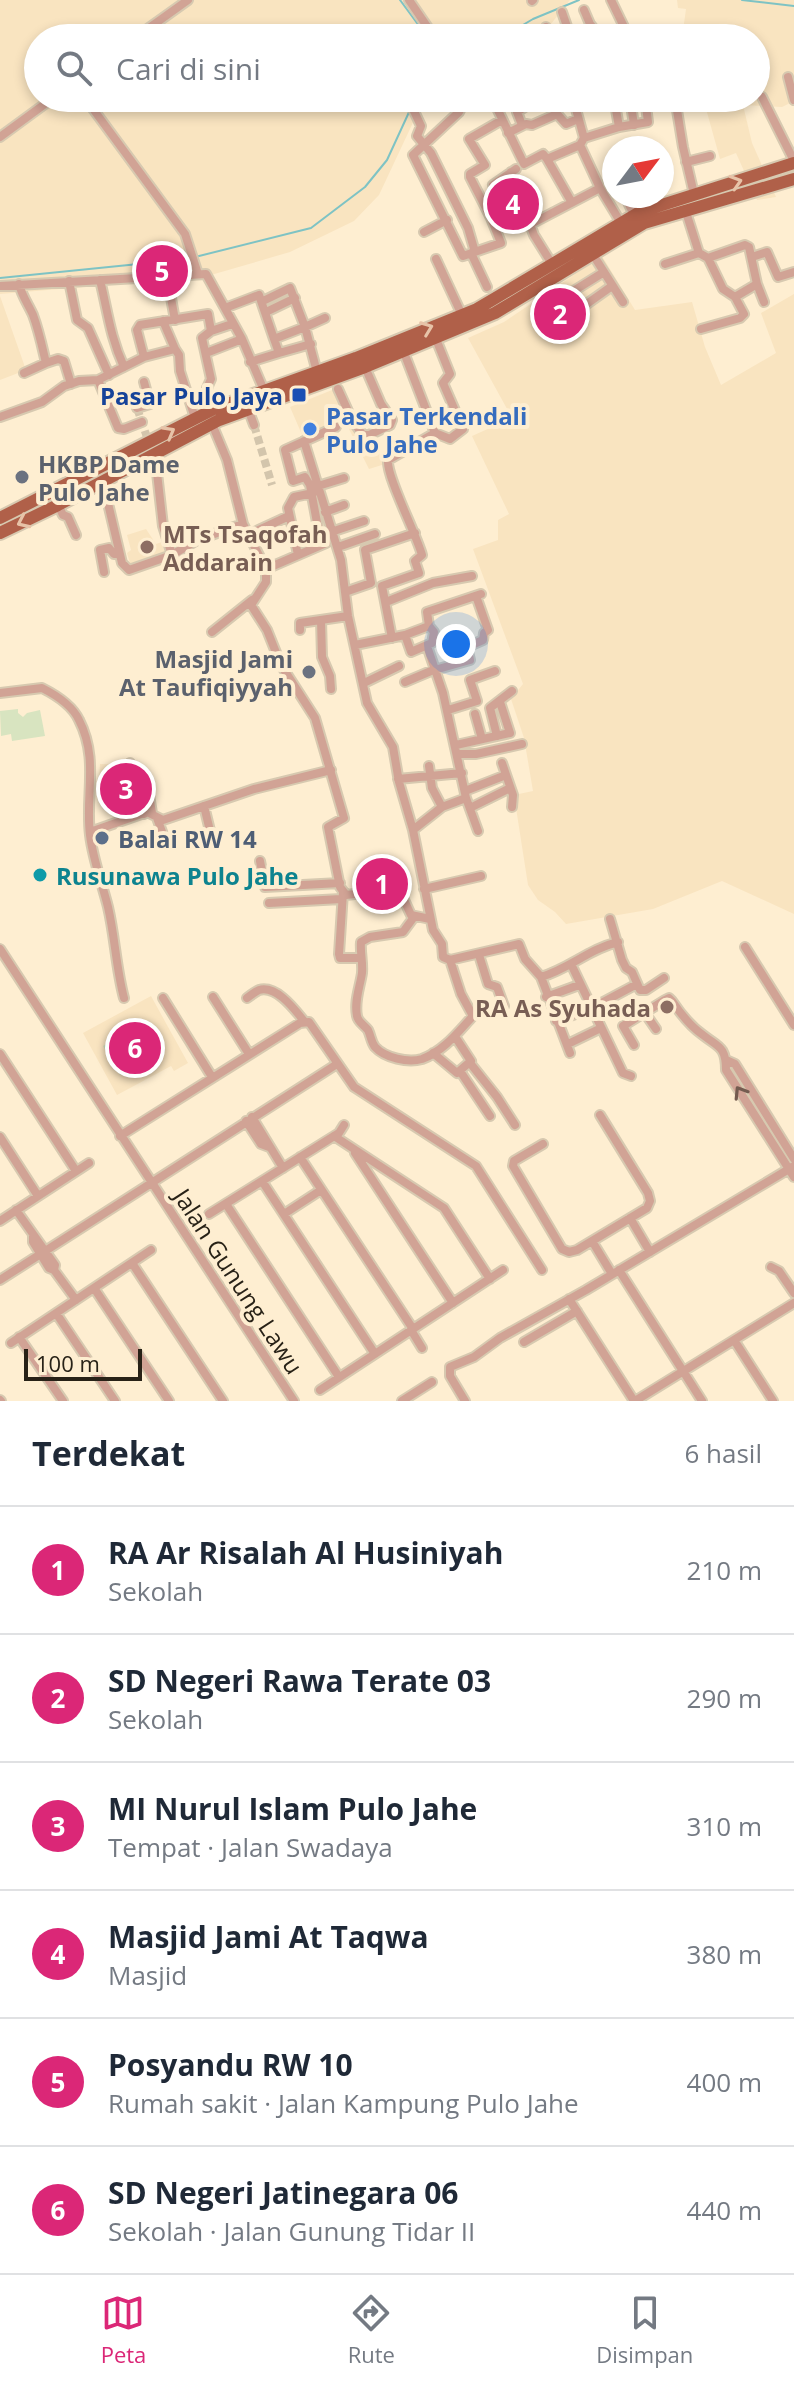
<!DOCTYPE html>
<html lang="id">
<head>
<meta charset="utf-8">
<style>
  body { margin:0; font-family:"Open Sans",sans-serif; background:#f2f2f3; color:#1f2937 }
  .compass { position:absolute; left:602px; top:136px; width:72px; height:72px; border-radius:50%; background:#fff; box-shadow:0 4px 12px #0003; rotate:58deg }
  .scale { position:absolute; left:24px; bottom:20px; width:118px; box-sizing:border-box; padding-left:8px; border:4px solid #282217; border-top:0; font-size:22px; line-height:28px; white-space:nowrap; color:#282217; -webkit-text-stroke:6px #feeed1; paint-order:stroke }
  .you { position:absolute; left:456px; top:644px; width:28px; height:28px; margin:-20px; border:6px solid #fff; border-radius:50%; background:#1a73e8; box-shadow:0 0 0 12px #1a73e833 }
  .badge { display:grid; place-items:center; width:52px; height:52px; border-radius:50%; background:#db2777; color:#fff; font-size:26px; font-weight:700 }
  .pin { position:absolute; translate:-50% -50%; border:4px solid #fff; box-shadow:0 2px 8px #0006 }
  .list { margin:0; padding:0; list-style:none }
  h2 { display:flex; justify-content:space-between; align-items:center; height:104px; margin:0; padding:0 32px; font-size:34px }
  h2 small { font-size:26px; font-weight:400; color:#747a83 }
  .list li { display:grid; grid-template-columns:52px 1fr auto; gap:24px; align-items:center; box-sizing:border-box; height:128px; padding:0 32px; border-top:2px solid #e0e1e3 }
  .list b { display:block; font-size:30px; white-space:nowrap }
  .list p { margin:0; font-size:26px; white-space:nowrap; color:#747a83 }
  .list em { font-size:26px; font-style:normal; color:#747a83 }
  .icon { flex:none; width:44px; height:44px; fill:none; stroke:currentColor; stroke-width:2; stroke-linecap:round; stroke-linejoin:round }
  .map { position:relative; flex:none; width:794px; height:1401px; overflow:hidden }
  .search { position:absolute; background:#fff; box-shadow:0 4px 12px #0003; left:24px; right:24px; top:24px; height:88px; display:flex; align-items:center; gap:20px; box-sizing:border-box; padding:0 28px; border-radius:44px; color:#747a83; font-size:30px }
  .sheet { height:872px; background:#fff }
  nav { display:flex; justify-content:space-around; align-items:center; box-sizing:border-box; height:112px; border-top:2px solid #e0e1e3; background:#fff; font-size:22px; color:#747a83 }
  nav a { display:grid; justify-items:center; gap:4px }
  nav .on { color:#db2777 }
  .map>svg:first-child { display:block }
</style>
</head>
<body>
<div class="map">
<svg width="794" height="1401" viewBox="0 0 794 1401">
  <rect width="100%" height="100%" fill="#feeed1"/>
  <path fill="#f9e4c0" d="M0 0H570L543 34 536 38H38V98H441L417 114 379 195 354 221 290 252 204 277 0 294Z
    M677 0H794V101L782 107 743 105 752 143 776 197 757 200 736 153 720 159 703 98H756V38H682L686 9 678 8Z
    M602 256 635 310 692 302 705 347 721 385 776 353 761 313 794 294V914L722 881 653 909 566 924 555 912 538 900 528 885 514 795 533 791 524 738 511 699 523 684 473 549 498 540V520L509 514 472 436 512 418 468 338 504 322Z
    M0 296 26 370 0 380Z
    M337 388 350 415 356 414 363 428 375 441 385 464 369 469 344 419 303 437 290 407Z
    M146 529 156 544 162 542 166 557 131 567 127 553 131 550 127 535Z
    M100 764 134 765 141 791 116 801 98 800Z
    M151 996 188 1063 174 1071 171 1066 117 1095 83 1033Z"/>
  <path fill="#d8e4c0" d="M18 709V713L23 717 27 713 40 710 45 736 12 741 11 734 1 736 0 711Z
    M144 1023 161 1053 120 1075 103 1046Z"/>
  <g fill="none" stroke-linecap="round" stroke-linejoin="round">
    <path stroke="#7ec3c4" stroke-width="2" d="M400 0 428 38
      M742 0 794 6
      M501 38 533 19 579 0
      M195 257 311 228 365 187 387 160 410 110
      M0 278 188 259"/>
    <path stroke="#d3c5ac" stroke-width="8" stroke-dasharray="8 4" stroke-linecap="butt" d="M137 408 149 443
      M254 425 272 485"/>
    <defs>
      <path id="minor" d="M409 0 435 38
        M611 0 626 31 619 38
        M532 1 533 0
        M584 10 590 24 601 38
        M562 12 571 38
        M546 27 551 38
        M135 38 188 0
        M788 77 794 100
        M762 97 794 161
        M85 98 185 234 198 274
        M466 98 459 112 413 155 463 256 501 243 491 218 503 206 493 185 516 169
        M492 98 524 164 543 154 547 159
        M585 98 574 102 584 138 580 145 600 188 621 223
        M614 98 619 127
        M630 98 634 125
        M675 98 683 147 694 194
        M413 109 421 126 417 136 431 153 468 228 475 252
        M522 125 517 112 539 98
        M508 133 526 124 532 125 557 114 566 124 578 119
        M0 137 53 98
        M584 138 619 127 648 122 645 98
        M686 162 710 156
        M511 172 534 235 552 264
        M625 196 634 215
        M571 201 547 159 580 145
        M685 209 699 253 708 258 723 289 735 297 744 314 740 318 701 329
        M491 218 470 177V174L485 165 469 139 502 120
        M531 224 600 188
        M424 232 447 220
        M471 253 487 287
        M592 253 623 302
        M752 257 767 252 778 277 794 272
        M708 258 745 245 749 247 757 284 735 297
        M436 259 462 315
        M665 264 699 253
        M167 276 175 320
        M100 280C108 313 110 336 124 367
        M69 281 77 320 88 328 109 375
        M19 284C22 296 28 304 33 315 39 331 42 346 46 363L24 373
        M757 284 764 302
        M0 286 206 274 242 339 266 395
        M263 301 290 288 305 327 325 318
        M551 305 604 272
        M225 308 259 295 274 339 305 327 317 372
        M266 312 295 298
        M582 319 581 308 612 286
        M163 321 175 349
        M403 350 435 433 450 439 463 429 443 383 450 374 436 339
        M206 353 242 339
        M279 353 311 344
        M144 357 137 330 140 325 208 314 211 331
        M250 362 279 353 274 339
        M46 363 58 359 64 361 71 384
        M98 380 118 428 124 429 142 422
        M338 389 352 420 363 435H369L390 425 392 420 381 404 365 367
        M137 408 150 404 144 382
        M214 409 207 388 211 379 202 338 211 331 232 324
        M248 409 254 425
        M0 417 42 402 64 386 79 381 98 380 144 357 175 349 179 355 180 371 195 418
        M212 424 227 460 243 524 266 569V582L251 605 267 630 281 665 315 718 344 818 328 827 340 887 346 895 399 889 411 915 430 919
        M304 441 341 560 348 616 367 703 393 747 399 782 413 830 433 930 442 944 443 957 450 960 461 994 473 1016C458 1032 444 1051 422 1059 408 1063 385 1058 375 1047 371 1042 371 1036 368 1030 364 1025 358 1022 357 1016 354 1001 360 987 362 973 363 962 360 952 361 942L370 937 403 932 414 917
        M155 455 163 526 172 555
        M103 482 122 563 129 570 172 555 197 540 243 524
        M318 486 344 478
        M58 505 63 515 68 517 76 535
        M325 512 344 505
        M331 532 364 521
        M248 535 289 516
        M321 544 310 485 305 477 293 481 285 450 336 427
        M338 547 375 534
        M298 555 288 508 294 497 313 493
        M266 569 326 543
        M104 572 100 550 109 548 114 554 119 553
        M345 592 371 583 365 550 415 533
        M386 602 433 583 472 576
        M321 620 322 657 330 676 331 689
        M300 630V623L348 616
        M212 632 252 600
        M405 635 411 652 432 643 434 632 429 626 427 612 481 594
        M392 638 382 586 419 573 415 561 422 555C416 533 386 476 388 460L435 433
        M355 645 405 635 429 626
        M427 646 443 693 466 798 478 831
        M405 682 431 671 470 660 467 647 483 640 484 633 488 630 476 596
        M364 683 399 666
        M0 693 42 688C56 695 72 705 79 720 99 759 85 795 90 835 93 860 102 883 108 907 115 937 116 968 124 998
        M448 710 477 701 470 680 495 671
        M475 714 482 739
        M497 736 490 708 512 691
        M456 745 510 733 500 702
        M458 754H476L522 744
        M130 763 144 814
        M502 763 513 795 512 807
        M429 766 432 788 442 807
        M398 779 462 773
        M465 791 506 775
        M149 795 152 813
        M204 806 212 839
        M470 808 510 788
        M157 818 165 840
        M413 830 442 807 466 798
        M90 832 147 812 163 820 254 789 331 770
        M260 861 265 887 340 883
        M424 889 481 876
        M343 892 339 954 340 958H361
        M269 903 341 899
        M610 919 622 960 626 968 632 972 640 990H646L664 978
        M745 947 794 1025
        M0 949 294 1401
        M479 955 488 984 497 987 504 1006
        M450 960 519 944 525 959 541 977 570 1053
        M571 964 623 1073 631 1076
        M541 977C569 969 589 949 618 942
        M213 997 249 1054
        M546 997 579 985
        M163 998 212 1077
        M247 998C251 995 255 992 259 990 277 985 295 1010 304 1021
        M645 1013 656 1029
        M556 1021 592 1008 637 984
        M568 1044 601 1028
        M634 1045 623 1026 665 1000 669 998 672 1001C680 1013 690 1026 703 1035 718 1047 726 1046 726 1070L794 1177
        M433 1053 457 1073 471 1061 456 1038
        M0 1054 76 1171
        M726 1060 735 1064 794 1159
        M470 1063 497 1097 515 1125
        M460 1071 490 1116
        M252 1117 283 1168
        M246 1121 261 1144 269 1147
        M120 1136 300 1023 309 1022 354 1087 476 1166 542 1270
        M334 1136 444 1208 490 1279
        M0 1137 38 1196
        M543 1144 514 1161 513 1166 562 1249 569 1252 577 1250 647 1208 650 1201 648 1193 600 1115
        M355 1153 453 1303
        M300 1157 413 1329
        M262 1181 375 1354
        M226 1204 339 1377
        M16 1210 55 1265 54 1270
        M209 1214 339 1133 344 1125
        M284 1214 321 1190
        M630 1218 650 1252
        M0 1221 89 1163
        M33 1236V1242L49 1268 54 1270 76 1300
        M592 1241 612 1274
        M132 1263 223 1401
        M771 1267 779 1271 794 1293
        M619 1270 702 1401
        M0 1280 337 1064
        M94 1288 169 1401
        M569 1299 634 1401
        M56 1313 115 1401
        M411 1330 422 1348
        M19 1337 63 1401
        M734 1340 773 1401
        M524 1342 577 1311
        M11 1343 151 1250
        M320 1390 503 1270
        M0 1400 1 1401
        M402 1401 432 1382
        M465 1401 450 1376V1367L474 1357 500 1338 586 1290 794 1166
        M635 1401 794 1303"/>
      <path id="primary" d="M0 518 214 409 356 358 477 309 640 212 794 163
        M0 533 58 505 219 420 365 367 495 313 644 223 794 179"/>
    </defs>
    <use href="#minor" stroke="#d7c9b0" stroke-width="12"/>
    <use href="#primary" stroke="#d7c9b0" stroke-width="16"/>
    <use href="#minor" stroke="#d1a395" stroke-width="8"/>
    <use href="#primary" stroke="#b06049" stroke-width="12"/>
  </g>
  <defs><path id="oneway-chevron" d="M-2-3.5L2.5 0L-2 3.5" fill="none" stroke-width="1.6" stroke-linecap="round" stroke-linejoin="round" transform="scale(2)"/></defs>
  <g stroke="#e7c3a8">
    <use href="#oneway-chevron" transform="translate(736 182) rotate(-17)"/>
    <use href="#oneway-chevron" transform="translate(427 328) rotate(-21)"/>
    <use href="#oneway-chevron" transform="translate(169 432) rotate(-29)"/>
    <use href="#oneway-chevron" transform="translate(23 522) rotate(155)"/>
  </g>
  <use stroke="#745c50" href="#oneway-chevron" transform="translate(740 1092) rotate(-122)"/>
  <rect fill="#1a4fb4" stroke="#feeed1" stroke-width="3" x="291" y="387" width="16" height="16" rx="4"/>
  <circle fill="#3f7fe0" stroke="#feeed1" stroke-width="3" cx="310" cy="429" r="8"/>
  <g fill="#6b7280" stroke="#feeed1" stroke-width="3">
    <circle cx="22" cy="477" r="8"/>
    <circle cx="309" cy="672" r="8"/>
  </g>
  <g fill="#8d6e63" stroke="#feeed1" stroke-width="3">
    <circle cx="147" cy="547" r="8"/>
    <circle cx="667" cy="1007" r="8"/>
  </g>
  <circle fill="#5c6f8a" stroke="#feeed1" stroke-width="3" cx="102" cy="838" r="8"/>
  <circle fill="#0f9aa8" stroke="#feeed1" stroke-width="3" cx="40" cy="875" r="8"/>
  <g text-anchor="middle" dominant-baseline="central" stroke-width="8" stroke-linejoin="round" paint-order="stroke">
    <g font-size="24" font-weight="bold" fill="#164399" stroke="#feeed1" text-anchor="end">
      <text x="283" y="395">Pasar Pulo Jaya</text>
    </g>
    <g font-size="24" font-weight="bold" fill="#366cbe" stroke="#feeed1" text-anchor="start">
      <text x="326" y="415">Pasar Terkendali<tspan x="326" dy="28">Pulo Jahe</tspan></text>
    </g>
    <g font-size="24" font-weight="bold" fill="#5b616d" stroke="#feeed1" text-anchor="start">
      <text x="38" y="463">HKBP Dame<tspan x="38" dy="28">Pulo Jahe</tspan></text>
      <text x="293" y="658" text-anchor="end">Masjid Jami<tspan x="293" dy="28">At Taufiqiyyah</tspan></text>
    </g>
    <g font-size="24" font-weight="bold" fill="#785e54" stroke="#feeed1" text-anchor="start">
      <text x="163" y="533">MTs Tsaqofah<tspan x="163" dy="28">Addarain</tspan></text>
      <text x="651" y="1007" text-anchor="end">RA As Syuhada</text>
    </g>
    <g font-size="24" font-weight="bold" fill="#4e5e75" stroke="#feeed1" text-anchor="start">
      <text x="118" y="838">Balai RW 14</text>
    </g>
    <g font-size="24" font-weight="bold" fill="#0d838f" stroke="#feeed1" text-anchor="start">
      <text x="56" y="875">Rusunawa Pulo Jahe</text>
    </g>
    <g font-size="24" fill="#282217" stroke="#feeed1">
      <text transform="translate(239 1281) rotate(57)">Jalan Gunung Lawu</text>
    </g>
  </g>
</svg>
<svg class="compass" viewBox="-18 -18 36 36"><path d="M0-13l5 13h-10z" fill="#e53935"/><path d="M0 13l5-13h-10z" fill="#747a83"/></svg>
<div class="scale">100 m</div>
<div class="you"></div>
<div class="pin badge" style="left:382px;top:884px">1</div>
<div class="pin badge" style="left:560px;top:314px">2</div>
<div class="pin badge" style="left:126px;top:789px">3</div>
<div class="pin badge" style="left:513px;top:204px">4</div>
<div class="pin badge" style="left:162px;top:271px">5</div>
<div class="pin badge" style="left:135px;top:1048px">6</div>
<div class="search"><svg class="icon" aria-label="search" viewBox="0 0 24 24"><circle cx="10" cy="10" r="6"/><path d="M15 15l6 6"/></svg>Cari di sini</div>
</div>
<section class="sheet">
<h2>Terdekat<small>6 hasil</small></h2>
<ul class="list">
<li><span class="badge">1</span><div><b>RA Ar Risalah Al Husiniyah</b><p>Sekolah</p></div><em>210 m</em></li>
<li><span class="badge">2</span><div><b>SD Negeri Rawa Terate 03</b><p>Sekolah</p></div><em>290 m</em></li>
<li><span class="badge">3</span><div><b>MI Nurul Islam Pulo Jahe</b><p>Tempat · Jalan Swadaya</p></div><em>310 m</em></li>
<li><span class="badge">4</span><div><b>Masjid Jami At Taqwa</b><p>Masjid</p></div><em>380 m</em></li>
<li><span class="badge">5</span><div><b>Posyandu RW 10</b><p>Rumah sakit · Jalan Kampung Pulo Jahe</p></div><em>400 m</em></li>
<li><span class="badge">6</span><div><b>SD Negeri Jatinegara 06</b><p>Sekolah · Jalan Gunung Tidar II</p></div><em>440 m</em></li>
</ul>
</section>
<nav>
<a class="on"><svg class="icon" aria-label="map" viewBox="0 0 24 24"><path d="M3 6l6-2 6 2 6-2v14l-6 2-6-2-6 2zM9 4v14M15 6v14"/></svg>Peta</a>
<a><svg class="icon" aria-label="directions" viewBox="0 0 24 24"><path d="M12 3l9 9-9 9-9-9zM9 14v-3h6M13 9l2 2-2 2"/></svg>Rute</a>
<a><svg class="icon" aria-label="saved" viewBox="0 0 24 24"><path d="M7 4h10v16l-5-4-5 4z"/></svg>Disimpan</a>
</nav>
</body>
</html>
